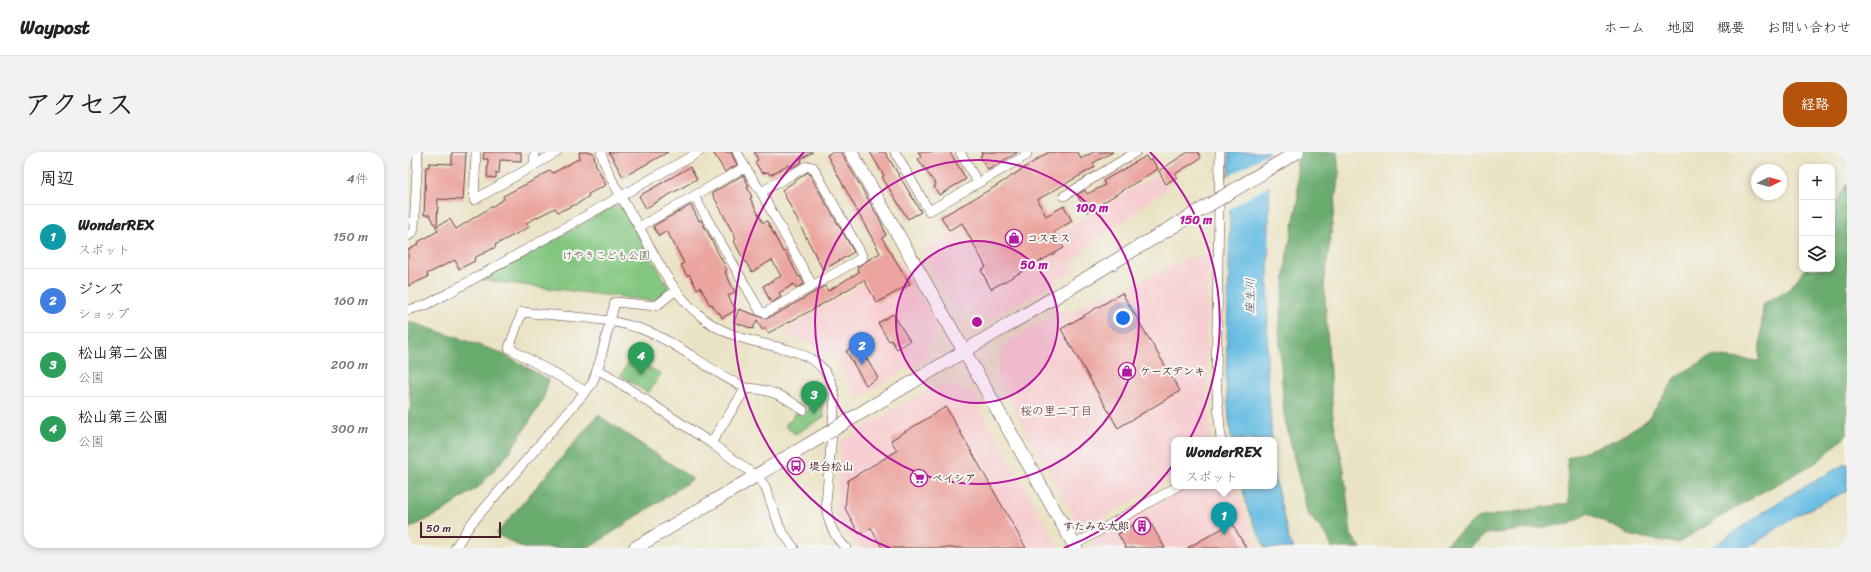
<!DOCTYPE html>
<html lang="ja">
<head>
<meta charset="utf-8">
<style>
  body { margin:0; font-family:Sriracha,"Klee One",sans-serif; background:#f2f2f2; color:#222 }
  .controls { position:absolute; right:12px; top:12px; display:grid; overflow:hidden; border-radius:8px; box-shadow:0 2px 6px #0003 }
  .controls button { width:36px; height:36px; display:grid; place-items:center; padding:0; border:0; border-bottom:1px solid #e0e0e0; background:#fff; color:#222; font:20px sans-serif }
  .compass { position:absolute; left:1343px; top:12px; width:36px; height:36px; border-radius:50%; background:#fff; box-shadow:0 2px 6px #0003; rotate:85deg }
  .scale { position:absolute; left:12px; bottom:10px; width:81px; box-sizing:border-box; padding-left:4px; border:2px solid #4a1f2b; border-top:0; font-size:11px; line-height:14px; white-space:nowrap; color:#4a1f2b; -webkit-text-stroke:3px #f6f6f2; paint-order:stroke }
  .you { position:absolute; left:715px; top:166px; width:14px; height:14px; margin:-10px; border:3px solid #fff; border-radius:50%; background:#1a73e8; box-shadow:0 0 0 6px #1a73e833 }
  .badge { display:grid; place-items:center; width:26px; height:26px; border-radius:50%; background:#b45309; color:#fff; font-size:13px; font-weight:700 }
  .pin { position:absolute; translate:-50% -33px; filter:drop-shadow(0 1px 2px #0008) }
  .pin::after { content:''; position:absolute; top:21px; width:14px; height:12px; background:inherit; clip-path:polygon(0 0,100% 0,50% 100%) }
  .popup { position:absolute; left:763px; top:285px; width:106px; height:52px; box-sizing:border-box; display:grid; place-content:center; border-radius:8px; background:#fff; filter:drop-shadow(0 1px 3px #0005); font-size:13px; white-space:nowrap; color:#767676 }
  .popup b { font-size:15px; color:#222 }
  .popup::after { content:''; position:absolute; left:50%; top:100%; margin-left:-8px; border:8px solid transparent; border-top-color:#fff }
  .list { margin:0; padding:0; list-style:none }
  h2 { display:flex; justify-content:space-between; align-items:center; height:52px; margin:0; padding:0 16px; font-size:17px }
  h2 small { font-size:13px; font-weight:400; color:#767676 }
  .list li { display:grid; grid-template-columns:26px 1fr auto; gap:12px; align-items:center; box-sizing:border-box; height:64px; padding:0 16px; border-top:1px solid #e0e0e0 }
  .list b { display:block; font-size:15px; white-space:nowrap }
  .list p { margin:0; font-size:13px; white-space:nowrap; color:#767676 }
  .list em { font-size:13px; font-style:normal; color:#767676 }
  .icon { flex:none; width:22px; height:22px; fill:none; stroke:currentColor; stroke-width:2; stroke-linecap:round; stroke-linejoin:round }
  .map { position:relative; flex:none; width:1439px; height:396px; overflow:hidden; border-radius:16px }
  header { display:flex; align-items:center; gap:24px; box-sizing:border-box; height:56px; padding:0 20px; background:#fff; border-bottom:1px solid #e0e0e0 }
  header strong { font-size:19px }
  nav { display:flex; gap:22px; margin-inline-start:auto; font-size:14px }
  .intro { display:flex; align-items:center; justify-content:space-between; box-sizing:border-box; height:96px; padding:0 24px }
  h1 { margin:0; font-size:28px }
  .button { padding:10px 18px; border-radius:16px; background:#b45309; color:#fff; font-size:14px; font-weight:700 }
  main { display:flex; gap:24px; padding:0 24px }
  aside { flex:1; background:#fff; border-radius:16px; box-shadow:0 2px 6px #0003 }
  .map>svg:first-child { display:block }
</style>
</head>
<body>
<header>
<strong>Waypost</strong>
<nav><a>ホーム</a><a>地図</a><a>概要</a><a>お問い合わせ</a></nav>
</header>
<div class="intro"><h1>アクセス</h1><a class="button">経路</a></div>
<main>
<aside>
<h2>周辺<small>4件</small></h2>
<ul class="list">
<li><span class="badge" style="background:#0f9aa8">1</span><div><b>WonderREX</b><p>スポット</p></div><em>150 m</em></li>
<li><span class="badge" style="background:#3f7fe0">2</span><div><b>ジンズ</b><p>ショップ</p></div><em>160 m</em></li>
<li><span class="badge" style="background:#2e9e5b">3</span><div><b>松山第二公園</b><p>公園</p></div><em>200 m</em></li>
<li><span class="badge" style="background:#2e9e5b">4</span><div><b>松山第三公園</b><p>公園</p></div><em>300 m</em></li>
</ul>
</aside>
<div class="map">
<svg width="1439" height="396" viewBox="0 0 1439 396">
  <rect width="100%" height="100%" fill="#f6f6f2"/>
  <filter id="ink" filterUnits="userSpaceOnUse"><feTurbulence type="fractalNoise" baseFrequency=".025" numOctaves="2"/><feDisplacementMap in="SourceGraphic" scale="8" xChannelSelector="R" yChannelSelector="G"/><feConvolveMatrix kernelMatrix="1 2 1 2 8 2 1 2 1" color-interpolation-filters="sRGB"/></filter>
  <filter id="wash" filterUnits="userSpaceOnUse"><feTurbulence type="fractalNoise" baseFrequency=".012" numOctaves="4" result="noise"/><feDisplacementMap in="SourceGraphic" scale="16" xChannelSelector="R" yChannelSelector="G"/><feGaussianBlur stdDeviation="0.9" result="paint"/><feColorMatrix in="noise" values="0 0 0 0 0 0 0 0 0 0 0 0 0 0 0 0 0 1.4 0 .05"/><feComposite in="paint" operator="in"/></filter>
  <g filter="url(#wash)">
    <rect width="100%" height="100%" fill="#eae3c5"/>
    <path fill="#f7cfd2" d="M749 22 760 36 673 100 672 104 661 112 667 119 581 167 548 157 514 97 625 36 650 81Z
      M800 102 798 230 803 288H766V325L679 374 670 371 588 224 597 192 656 158 662 160 695 142 701 144 786 103 789 106Z
      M492 110 527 172 518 205 450 246 426 204 374 179Z
      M531 231 563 240 651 396H453L438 381 431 372 428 361 433 289Z
      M782 334H829L840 371 851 396H686L685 389Z"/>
    <path fill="#83c680" stroke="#667256" d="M211 53 215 56 261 136 245 149 74 128 206 54Z
      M222 205 253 222 240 241 213 224Z
      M412 243 416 265 387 282 377 274 389 260 395 264Z"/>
    <path fill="#6aab6e" stroke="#5a654c" d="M886 0H929L931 21 916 132 925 266 936 318 943 383 953 396H924L919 384 899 361 876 263 871 179 879 102 890 49 889 9Z
      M1439 31V283L1409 310 1342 347 1270 391 1224 384 1180 361 1162 372 1078 382 1061 396H1033L1069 366 1161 351 1159 306 1207 288 1238 269 1269 224 1304 204 1351 209 1355 152 1381 137 1397 117H1424V58Z
      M0 169 91 200 141 228 134 250 101 301 72 334 32 361 0 377V263L3 254 0 227Z
      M190 263 285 327 181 396H115L88 382Z"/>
    <path fill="#65bbe2" stroke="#586d86" d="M821 0H862L859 214 864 288H823L818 230 822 71Z
      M1439 311V339L1391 362 1340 396H1303L1378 345Z
      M866 322 881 388 886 396H857L840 359 834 334H866Z"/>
    <path fill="#eae3c5" d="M862 0H864V32L820 58 819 25Z"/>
    <g id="blocks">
      <path fill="#eba49f" d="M44 0H58L55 48 30 47 29 74 42 67 48 77 96 47 95 44 132 25 142 18 145 21 172 6 171 0H185L188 13 198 33 180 42 181 44 171 51 150 60 147 56 118 71 121 75 87 93 88 95 66 106 67 109 51 117 47 108 19 122 20 125 0 134V98L11 92 10 90 30 79 22 63H16L18 15H21V11L44 12Z
        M76 0H113V9L92 8 91 21H88V26L79 25 80 7H75Z
        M201 0H260L215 25Z
        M305 0H323L329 13 317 20Z
        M346 0H405L393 7 394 10 383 16 381 13 376 15 362 23 360 20 354 21 347 10 350 8Z
        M424 0H433L473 70 478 83 474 86 502 132 469 151 456 128 402 159 360 181 357 176 354 178 349 168 345 177 326 170 331 157 358 167 379 156 417 134 420 139 451 120 449 115 472 101 419 3Z
        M462 0H477L513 60 500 67 474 25 476 24Z
        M510 0H542L558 27 531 43 526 34 528 33 510 7 513 5Z
        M573 0H610L580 18 572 4 574 3Z
        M641 0H670L673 7 685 0H705L685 11 687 15 629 48 638 64 656 54 664 69 646 80 656 96 583 137 573 118 578 115 554 71 541 78 533 65 585 36Z
        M780 0H790L793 6 767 22 769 25 758 32 751 19Z
        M738 4 741 9 744 7 750 17 679 60 669 43 677 38 679 42 697 33 695 29Z
        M282 15 289 27 238 56 231 44Z
        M400 20 446 100 415 118 374 38Z
        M335 23 341 34 339 35 344 45 342 46 355 71 359 69 375 100 377 99 391 125 392 124 396 132 388 136 386 132 371 141 373 145 363 151 355 134 373 124 364 108 344 120 332 101 326 89 328 87 304 41Z
        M283 53 291 69 293 68 319 118 317 120 327 140 320 144 328 158 314 166 311 160 309 161 304 152 302 153 292 135 289 137 281 122 279 124 273 113 276 111 259 79 251 84 245 74Z
        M714 141 772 239 710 276 653 177Z
        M485 162 502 189 489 197 483 188 481 189 470 171Z
        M450 192 470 226 458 233 438 199Z
        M538 255 562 297 618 396H474L463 376 451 382 437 356 440 328 489 299 483 288Z
        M739 365 757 396H718L710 382Z
        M824 371 838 396H779Z"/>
    </g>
  </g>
  <g filter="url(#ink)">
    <use href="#blocks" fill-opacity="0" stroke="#623c42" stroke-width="1"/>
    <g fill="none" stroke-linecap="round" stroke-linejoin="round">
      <defs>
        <path id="street" d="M68 0 66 48 149 0
          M193 0C200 25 215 48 228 70 246 101 261 137 289 161 300 171 316 180 331 185 370 199 420 194 427 246L418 352C420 370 425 384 438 396
          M487 0 521 59 619 3 617 0
          M552 0 570 31
          M812 0 808 228 813 288
          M126 13 127 0
          M353 40 404 133
          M286 44 352 159 357 161 455 105 405 15 399 14 353 40 337 15
          M656 44 728 0
          M231 75 337 15 329 0
          M0 84 5 80 6 75 10 0
          M0 158 18 153 39 142 291 0
          M189 218 198 222 303 291 348 324 357 334 372 376 386 396
          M338 236C361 237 377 244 395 258
          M177 239 101 196 114 160C155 165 202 164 241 180 275 194 304 221 338 236L303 291
          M666 393 770 334
          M47 396 62 373 184 232 192 209 207 150 248 154 268 138"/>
        <path id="secondary" d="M443 0 668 396
          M436 271 796 56
          M227 396 418 282"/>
      </defs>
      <use href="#street" stroke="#623c42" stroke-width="10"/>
      <use href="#secondary" stroke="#623c42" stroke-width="14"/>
      <use href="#street" stroke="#fff" stroke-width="9"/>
      <use href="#secondary" stroke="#fff" stroke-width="13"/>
      <defs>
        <path id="secondary-bridge" d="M796 56 889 0
          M418 282 436 271"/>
      </defs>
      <use href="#secondary-bridge" stroke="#623c42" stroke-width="14" stroke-linecap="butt"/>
      <use href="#secondary-bridge" stroke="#fff" stroke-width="13"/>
    </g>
  </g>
  <circle cx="569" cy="170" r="81" fill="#b5179e" fill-opacity=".12"/>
  <g fill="none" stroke="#b5179e" stroke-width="2">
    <circle cx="569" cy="170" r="81"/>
    <circle cx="569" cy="170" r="162"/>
    <path d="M482 396A242 242 0 0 1 396 0M742 0A242 242 0 0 1 656 396"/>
  </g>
  <defs>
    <symbol id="shop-ring" viewBox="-11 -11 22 22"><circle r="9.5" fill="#f6f6f2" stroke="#b5179e" stroke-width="1.5"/><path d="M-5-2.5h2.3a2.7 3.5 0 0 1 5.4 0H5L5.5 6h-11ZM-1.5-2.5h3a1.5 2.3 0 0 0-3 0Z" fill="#b5179e"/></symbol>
    <symbol id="bus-ring" viewBox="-11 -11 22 22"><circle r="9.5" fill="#f6f6f2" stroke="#b5179e" stroke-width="1.5"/><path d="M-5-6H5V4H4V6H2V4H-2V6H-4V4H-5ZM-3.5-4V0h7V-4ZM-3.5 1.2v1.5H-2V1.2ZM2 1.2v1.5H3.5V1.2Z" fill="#b5179e"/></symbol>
    <symbol id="supermarket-ring" viewBox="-11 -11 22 22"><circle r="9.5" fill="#f6f6f2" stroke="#b5179e" stroke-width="1.5"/><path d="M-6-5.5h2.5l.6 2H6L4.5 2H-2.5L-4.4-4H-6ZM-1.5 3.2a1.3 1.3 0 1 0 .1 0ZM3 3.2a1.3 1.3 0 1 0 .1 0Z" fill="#b5179e"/></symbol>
    <symbol id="building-ring" viewBox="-11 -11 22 22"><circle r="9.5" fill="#f6f6f2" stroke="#b5179e" stroke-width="1.5"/><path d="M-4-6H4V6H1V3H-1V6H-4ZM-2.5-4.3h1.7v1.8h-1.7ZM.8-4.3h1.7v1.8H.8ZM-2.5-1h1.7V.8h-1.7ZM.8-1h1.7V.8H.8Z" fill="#b5179e"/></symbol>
  </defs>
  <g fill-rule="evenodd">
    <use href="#shop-ring" x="596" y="76" width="20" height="20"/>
    <use href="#shop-ring" x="709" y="209" width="20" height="20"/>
    <use href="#bus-ring" x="378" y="304" width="20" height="20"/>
    <use href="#supermarket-ring" x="501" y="316" width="20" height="20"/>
    <use href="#building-ring" x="724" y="364" width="20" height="20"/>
  </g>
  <g text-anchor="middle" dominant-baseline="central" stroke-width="4" stroke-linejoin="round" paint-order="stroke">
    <g font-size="11" font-weight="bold" fill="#4a1f2b" stroke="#f6f6f2" text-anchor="start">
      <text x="619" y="86">コスモス</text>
      <text x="732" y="219">ケーズデンキ</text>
      <text x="401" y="314">堤台松山</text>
      <text x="524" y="326">ベイシア</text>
      <text x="721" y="374" text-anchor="end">すたみな太郎</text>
    </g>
    <g font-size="11" fill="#5b5144" stroke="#f6f6f2">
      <text x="198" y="103">けやきこども公園</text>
    </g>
    <g font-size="12" font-style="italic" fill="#53566b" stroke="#f6f6f2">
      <text transform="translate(842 144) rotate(-89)">座生川</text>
    </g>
    <g font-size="12" font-weight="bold" fill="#824e54" stroke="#f6f6f2">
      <text x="648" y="259">桜の里二丁目</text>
    </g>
  </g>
  <circle cx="569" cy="170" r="6" fill="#b5179e" stroke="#f6f6f2" stroke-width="2"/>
  <g font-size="12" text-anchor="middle" font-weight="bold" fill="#b5179e" stroke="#f6f6f2" stroke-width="4" stroke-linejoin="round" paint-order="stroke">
    <text x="684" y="60">100 m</text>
    <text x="788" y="72">150 m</text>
    <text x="626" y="117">50 m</text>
  </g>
</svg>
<div class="controls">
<button>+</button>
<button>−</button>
<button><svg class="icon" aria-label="layers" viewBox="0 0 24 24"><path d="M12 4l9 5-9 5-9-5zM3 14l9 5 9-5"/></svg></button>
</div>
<svg class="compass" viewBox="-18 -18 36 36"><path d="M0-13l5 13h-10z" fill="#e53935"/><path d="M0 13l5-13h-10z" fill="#767676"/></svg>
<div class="scale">50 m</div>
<div class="you"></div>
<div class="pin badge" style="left:816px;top:383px;background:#0f9aa8">1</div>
<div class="popup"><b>WonderREX</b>スポット</div>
<div class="pin badge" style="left:454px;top:213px;background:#3f7fe0">2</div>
<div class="pin badge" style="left:406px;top:262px;background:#2e9e5b">3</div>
<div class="pin badge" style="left:233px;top:223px;background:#2e9e5b">4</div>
</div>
</main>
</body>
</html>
